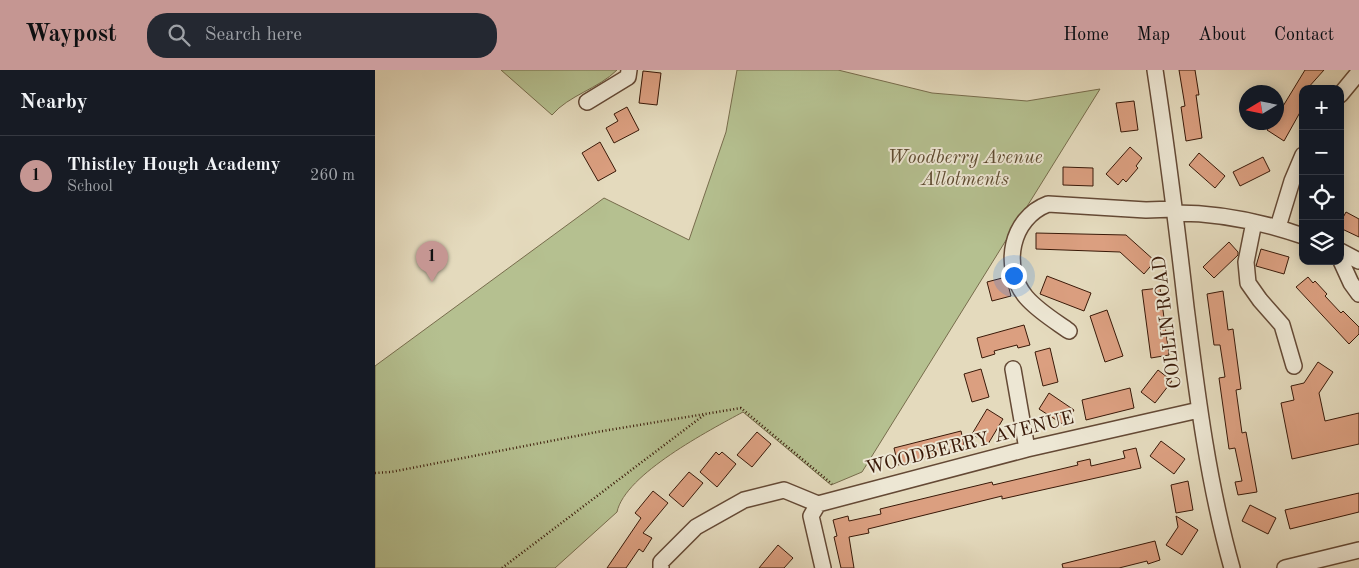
<!DOCTYPE html>
<html lang="en">
<head>
<meta charset="utf-8">
<style>
  body { margin:0; font-family:"Old Standard TT",serif; background:#242831; color:#f1f3f6 }
  .controls { position:absolute; right:15px; top:15px; display:grid; overflow:hidden; border-radius:10px; box-shadow:0 2px 12px #0003 }
  .controls button { width:45px; height:45px; display:grid; place-items:center; padding:0; border:0; border-bottom:1px solid #363941; background:#171b24; color:#f1f3f6; font:25px sans-serif }
  .compass { position:absolute; left:864px; top:15px; width:45px; height:45px; border-radius:50%; background:#171b24; box-shadow:0 2px 12px #0003; rotate:260deg }
  .you { position:absolute; left:638px; top:205px; width:18px; height:18px; margin:-12px; border:4px solid #fff; border-radius:50%; background:#1a73e8; box-shadow:0 0 0 8px #1a73e833 }
  .badge { display:grid; place-items:center; width:32px; height:32px; border-radius:50%; background:#c59692; color:#111; font-size:16px; font-weight:700 }
  .pin { position:absolute; translate:-50% -41px; filter:drop-shadow(0 1px 2px #0008) }
  .pin::after { content:''; position:absolute; top:26px; width:18px; height:15px; background:inherit; clip-path:polygon(0 0,100% 0,50% 100%) }
  .list { margin:0; padding:0; list-style:none }
  h2 { display:flex; justify-content:space-between; align-items:center; height:65px; margin:0; padding:0 20px; font-size:21px }
  h2 small { font-size:16px; font-weight:400; color:#9ea1a6 }
  .list li { display:grid; grid-template-columns:32px 1fr auto; gap:15px; align-items:center; box-sizing:border-box; height:80px; padding:0 20px; border-top:1px solid #363941 }
  .list b { display:block; font-size:19px; white-space:nowrap }
  .list p { margin:0; font-size:16px; white-space:nowrap; color:#9ea1a6 }
  .list em { font-size:16px; font-style:normal; color:#9ea1a6 }
  .icon { flex:none; width:28px; height:28px; fill:none; stroke:currentColor; stroke-width:2; stroke-linecap:round; stroke-linejoin:round }
  .map { position:relative; flex:none; width:984px; height:498px; overflow:hidden }
  header { display:flex; align-items:center; gap:30px; box-sizing:border-box; height:70px; padding:0 25px; background:#c59692; color:#111 }
  header strong { font-size:24px }
  nav { display:flex; gap:28px; margin-inline-start:auto; font-size:18px }
  .search { width:350px; height:45px; background:#242831; display:flex; align-items:center; gap:12px; box-sizing:border-box; padding:0 18px; border-radius:20px; color:#9ea1a6; font-size:19px }
  main { display:flex }
  aside { flex:1; background:#171b24 }
  .map>svg:first-child { display:block }
</style>
</head>
<body>
<header>
<strong>Waypost</strong>
<div class="search"><svg class="icon" aria-label="search" viewBox="0 0 24 24"><circle cx="10" cy="10" r="6"/><path d="M15 15l6 6"/></svg>Search here</div>
<nav><a>Home</a><a>Map</a><a>About</a><a>Contact</a></nav>
</header>
<main>
<aside>
<h2>Nearby<small></small></h2>
<ul class="list">
<li><span class="badge">1</span><div><b>Thistley Hough Academy</b><p>School</p></div><em>260 m</em></li>
</ul>
</aside>
<div class="map">
<svg width="984" height="498" viewBox="0 0 984 498">
  <rect width="100%" height="100%" fill="#e4dabd"/>
  <filter id="stains"><feTurbulence type="fractalNoise" baseFrequency=".004" numOctaves="4"/><feColorMatrix values="0 0 0 0 .2 0 0 0 0 .09 0 0 0 0 .02 0 0 0 .5 -.17"/></filter>
  <radialGradient id="worn" r=".72"><stop offset=".6" stop-color="#630" stop-opacity="0"/><stop offset="1" stop-color="#630" stop-opacity=".3"/></radialGradient>
  <path fill="#b5c090" stroke="#776c4c" d="M126 0H242C223 19 194 25 177 45Z
    M362 0H463L557 23 652 31 725 19 487 402 456 415 368 342C335 360 250 404 242 442L180 498H0V296L229 128 314 170 351 62Z"/>
  <path fill="#db9f80" stroke="#391908" d="M804 0H820L824 25H821L827 68 811 71 806 37 810 36Z
    M930 0H949L932 19H928V37L909 71 892 60 897 52H902V46Z
    M268 1 286 3 282 35 264 33Z
    M759 31 763 60 746 62 741 33Z
    M252 37 264 60 239 73 231 58 243 51 239 44Z
    M225 72 241 101 223 111 207 83Z
    M755 77 767 88 761 96 763 98 751 112 748 109 743 115 731 104Z
    M824 83 850 106 840 118 814 95Z
    M888 87 895 101 865 116 858 102Z
    M688 97 718 98V116L688 115Z
    M971 142 984 149V167L965 158V153Z
    M661 163 751 165 780 191 769 204 745 182 661 179Z
    M854 172 863 182V185L839 208 828 197Z
    M886 179 914 187 909 204 881 196Z
    M672 206 716 223 709 241 665 224Z
    M631 207 636 226 617 231 612 212Z
    M933 207 938 213 940 211 952 224 950 226 966 243 968 241 984 257V264L974 274 921 217Z
    M785 218 794 285 776 288 767 220Z
    M848 221 853 260 858 259 866 319 861 320 867 363 871 362 882 422 863 425 860 412 867 411 860 378 854 379 844 308 850 307 845 275H839L832 224Z
    M732 240 748 286 730 292 715 246Z
    M649 255 655 275 643 278 642 275 619 281 620 284 607 288 602 268Z
    M675 278 683 312 668 316 660 282Z
    M943 292 958 302 944 323 950 351 984 343V374L917 389 906 333 919 330 916 316 929 313Z
    M606 299 614 327 597 332 589 304Z
    M783 300 797 311 780 333 766 322Z
    M755 318 759 338 711 350 707 330Z
    M674 323 699 340 689 355 664 339Z
    M612 339 628 349 613 374 597 364Z
    M586 361 590 379 523 395 519 378Z
    M382 362 396 374 377 397 362 385Z
    M786 371 810 389 799 404 775 386Z
    M761 378 766 398 667 420 627 429V426L493 459 494 463 474 467 479 498H466L459 467 462 466 458 450 473 446 474 451 506 444 505 439 617 412 618 415 703 395 702 392 715 389 716 396 750 388 748 381Z
    M341 382 344 385 347 382 361 394 342 417 325 402Z
    M314 402 328 413 308 437 294 425Z
    M813 411 818 440 801 443 796 415Z
    M278 421 293 433 268 463 277 468 268 482 264 479 251 498H232L266 448 260 443Z
    M984 423V442L915 459 910 440Z
    M875 435 901 448 893 464 867 451Z
    M801 446 823 460 807 485 791 475 803 457Z
    M780 471 785 490 773 494 772 491 744 498H688L687 494Z
    M403 475 418 488 409 498H384Z"/>
  <g fill="none" stroke-linecap="round" stroke-linejoin="round">
    <defs>
      <path id="minor" d="M780 0C792 79 802 158 811 237 822 324 833 413 857 498
        M965 25 984 2
        M212 32 253 7 254 0
        M800 143C845 143 885 151 928 166
        M879 152 871 192 873 213 885 230 907 255 919 296
        M903 157 917 111 928 85
        M965 181 984 191
        M965 189 976 213 984 224
        M694 261C680 251 663 241 651 227 626 197 636 148 673 134L771 140 799 139
        M638 299 652 379
        M286 498V492L321 457 369 430 409 420 443 434
        M448 498 436 446 443 434 652 379 824 340
        M910 498 984 480"/>
    </defs>
    <use href="#minor" stroke="#644935" stroke-width="18"/>
    <path stroke="#391908" stroke-width="2.5" stroke-dasharray="1 2.5" stroke-linecap="butt" d="M0 403 16 402 222 362 366 338 457 414
      M127 498 329 345"/>
    <use href="#minor" stroke="#ede7d4" stroke-width="15"/>
  </g>
  <g text-anchor="middle" dominant-baseline="central" stroke-width="4" stroke-linejoin="round" paint-order="stroke">
    <g font-size="19" font-style="italic" fill="#5e4b31" stroke="#ede7d4">
      <text x="590" y="88">Woodberry Avenue<tspan x="590" dy="22">Allotments</tspan></text>
    </g>
    <g font-size="19" fill="#391908" stroke="#ede7d4">
      <text transform="translate(793 252) rotate(-97)">COLLIN ROAD</text>
      <text transform="translate(595 374) rotate(-14)">WOODBERRY AVENUE</text>
    </g>
  </g>
  <rect width="100%" height="100%" filter="url(#stains)"/>
  <rect width="100%" height="100%" fill="url(#worn)"/>
</svg>
<div class="controls">
<button>+</button>
<button>−</button>
<button><svg class="icon" aria-label="locate" viewBox="0 0 24 24"><circle cx="12" cy="12" r="6"/><path d="M12 2v4M12 18v4M2 12h4M18 12h4"/></svg></button>
<button><svg class="icon" aria-label="layers" viewBox="0 0 24 24"><path d="M12 4l9 5-9 5-9-5zM3 14l9 5 9-5"/></svg></button>
</div>
<svg class="compass" viewBox="-18 -18 36 36"><path d="M0-13l5 13h-10z" fill="#e53935"/><path d="M0 13l5-13h-10z" fill="#9ea1a6"/></svg>
<div class="you"></div>
<div class="pin badge" style="left:57px;top:212px">1</div>
</div>
</main>
</body>
</html>
